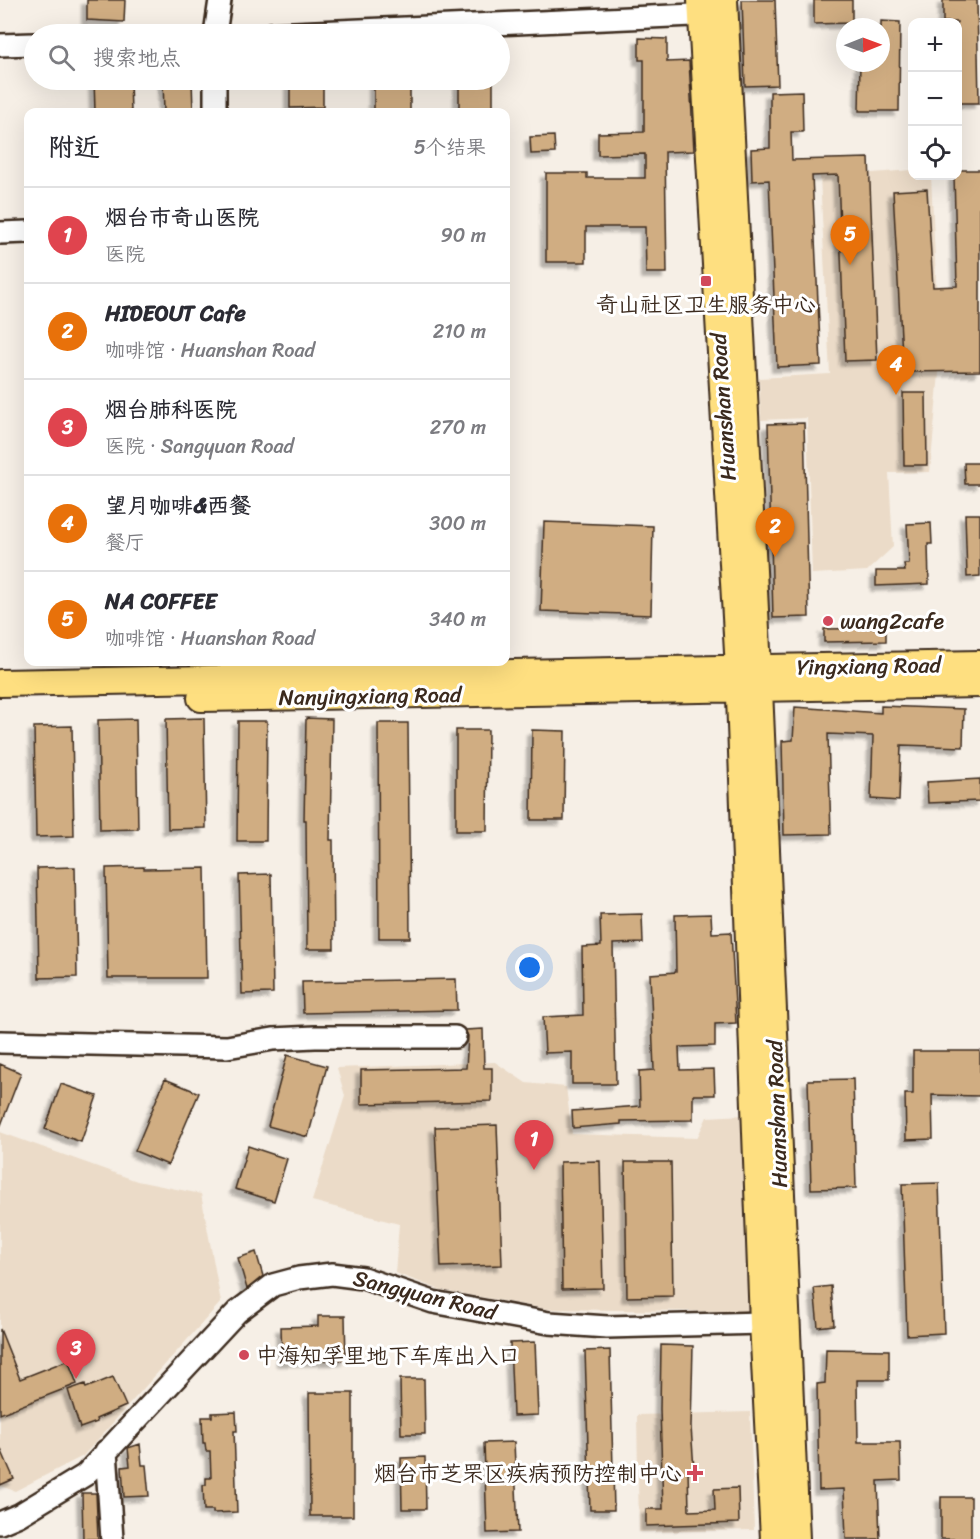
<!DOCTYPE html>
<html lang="zh">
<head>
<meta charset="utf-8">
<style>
  body { margin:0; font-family:Sriracha,"LXGW WenKai TC",sans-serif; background:#f7f7f7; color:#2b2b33 }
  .controls { position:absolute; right:18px; top:18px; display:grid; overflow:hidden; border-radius:12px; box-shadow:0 6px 24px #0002 }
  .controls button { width:54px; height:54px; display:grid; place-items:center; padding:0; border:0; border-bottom:2px solid #e1e1e2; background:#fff; color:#2b2b33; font:30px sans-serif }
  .compass { position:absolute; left:836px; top:18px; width:54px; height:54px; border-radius:50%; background:#fff; box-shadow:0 6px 24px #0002; rotate:89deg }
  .you { position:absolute; left:530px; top:968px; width:21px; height:21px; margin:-15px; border:4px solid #fff; border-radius:50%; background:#1a73e8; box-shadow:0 0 0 9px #1a73e833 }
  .badge { display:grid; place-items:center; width:39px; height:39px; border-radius:50%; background:#7c3aed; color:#fff; font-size:20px; font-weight:700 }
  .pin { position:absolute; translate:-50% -50px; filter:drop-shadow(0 2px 3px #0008) }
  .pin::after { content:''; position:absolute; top:32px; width:21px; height:18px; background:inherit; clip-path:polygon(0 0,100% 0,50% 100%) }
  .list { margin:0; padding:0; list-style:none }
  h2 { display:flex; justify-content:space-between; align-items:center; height:78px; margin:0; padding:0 24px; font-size:26px }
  h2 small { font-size:20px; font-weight:400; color:#7c7c81 }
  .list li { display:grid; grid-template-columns:39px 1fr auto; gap:18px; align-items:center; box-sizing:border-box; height:96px; padding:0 24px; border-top:2px solid #e1e1e2 }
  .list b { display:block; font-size:22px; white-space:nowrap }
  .list p { margin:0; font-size:20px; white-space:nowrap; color:#7c7c81 }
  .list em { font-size:20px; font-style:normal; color:#7c7c81 }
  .icon { flex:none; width:33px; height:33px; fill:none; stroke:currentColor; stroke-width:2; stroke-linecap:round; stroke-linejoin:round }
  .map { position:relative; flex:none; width:980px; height:1539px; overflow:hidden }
  .search { position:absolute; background:#fff; box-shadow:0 6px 24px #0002; left:24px; top:24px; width:486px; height:66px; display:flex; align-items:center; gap:15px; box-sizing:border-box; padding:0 21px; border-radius:33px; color:#7c7c81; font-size:22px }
  .panel { position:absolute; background:#fff; box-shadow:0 6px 24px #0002; left:24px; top:108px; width:486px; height:558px; border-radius:12px }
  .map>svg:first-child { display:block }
</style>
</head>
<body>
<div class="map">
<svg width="980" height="1539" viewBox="0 0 980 1539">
  <defs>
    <filter id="shadow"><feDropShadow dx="-5" dy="5" stdDeviation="1.5" flood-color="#0004"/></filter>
  </defs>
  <rect width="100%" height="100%" fill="#f6efe6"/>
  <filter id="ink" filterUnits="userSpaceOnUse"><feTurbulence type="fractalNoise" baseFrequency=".0167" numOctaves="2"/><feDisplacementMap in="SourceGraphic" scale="12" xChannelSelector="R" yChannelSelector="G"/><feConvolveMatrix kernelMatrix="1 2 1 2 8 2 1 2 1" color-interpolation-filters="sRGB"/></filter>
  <g filter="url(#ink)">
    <path fill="#ebdbc8" d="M912 170V176H931L940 362 930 472 889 473 893 547 867 571 812 574 807 418 761 420 759 378 830 374 820 177Z
      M495 1062 526 1083 566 1087 572 1134 697 1138 707 1117 744 1115 750 1312 547 1309 441 1290 395 1273 399 1224 312 1201 345 1096 337 1068Z
      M0 1132 137 1181 201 1194 221 1302 83 1456 15 1491 0 1486Z
      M750 1412 754 1530 639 1532 637 1415Z"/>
    <path fill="#d0ad82" stroke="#3b2a1e" stroke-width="1.5" filter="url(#shadow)" d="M87 0H125L124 22 87 20Z
      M742 0H775L778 85 745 86Z
      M814 0H852V23L814 24Z
      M943 0H977L979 103H957V22H943Z
      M881 21 900 22 899 111H859L860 63H881Z
      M639 38 667 39V62L689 61 694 151 665 152 667 273H646L645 227H586V262H546V173H587V178H645V154L598 155V133L644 132V60H639Z
      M94 80H130L131 112H95Z
      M163 80H192L193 112H164Z
      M290 80H323V107L290 108Z
      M374 80H410V112H374Z
      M459 80H493V112H459Z
      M802 91 803 132H791L792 160 869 158 877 360 845 361 838 175 812 176 821 365 777 367 769 180 752 181 751 149 770 148V92Z
      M554 136 555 153 531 154 530 137Z
      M957 170H980V371L908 372V355H902L893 191 927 189 933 287 957 286 954 176H957Z
      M903 393H926L927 465H904Z
      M804 423 809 617 773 618 768 424Z
      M964 463H980V484H965Z
      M965 514H980V576L967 577Z
      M544 522 653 526 651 615 541 611Z
      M931 523 932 544H928L929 584 876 586V571H905L904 564H909L907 524Z
      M886 628V641L824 642V629Z
      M881 706 964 709 963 747 901 745 899 801 871 799 873 736 828 734 831 834 784 835 782 741 793 740 795 707 881 713Z
      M204 718 206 828 168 829 166 719Z
      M306 718 332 719 330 840H333L334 949H307L306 820H304Z
      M136 719 138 829 100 830 98 720Z
      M238 721H267L266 841H237Z
      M378 723H408L410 938H379Z
      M72 726 74 836 36 837 34 727Z
      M456 730H488L487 831H456Z
      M532 730 565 731 564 820H531Z
      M980 779V801L928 803 927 782Z
      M75 867 77 977 39 978 37 868Z
      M144 867V869L205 868 207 978H108L106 868Z
      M271 874 273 993 242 994 239 875Z
      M642 914 643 943 613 944 616 1084H572V1052L545 1053 543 1017 583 1015 582 947 601 946 600 915Z
      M711 914 712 933 731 932 736 1023 715 1024V1046L679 1047 680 1070 714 1069 715 1095H693V1120L621 1121V1124L573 1128 572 1111 640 1106 639 1071 654 1070 650 974 676 972 675 915Z
      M456 979 457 1010 303 1013 302 982Z
      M483 1029 484 1068H492V1101L361 1104V1070L466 1068 468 1036 465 1030Z
      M913 1051H980V1096L932 1095 933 1139 906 1140 905 1094H913Z
      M287 1055 327 1066 308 1137 268 1126Z
      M0 1064 21 1073 1 1125H0Z
      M165 1079 199 1093 168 1165 135 1151Z
      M853 1079 856 1188 811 1189 808 1080Z
      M61 1084 97 1096 81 1142 45 1129Z
      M497 1125 502 1265 441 1267 435 1127Z
      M248 1146 287 1159 274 1201 235 1189Z
      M600 1161 603 1288 562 1289 560 1162Z
      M625 1162H671L673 1296 627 1297Z
      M939 1183 944 1333 907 1335 902 1184Z
      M256 1252 263 1276 247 1289 238 1258Z
      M831 1286 834 1325 818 1327 814 1288Z
      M318 1316H345L346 1360 282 1361 281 1327 318 1326Z
      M0 1329 20 1379 68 1360 77 1384 0 1414Z
      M535 1342 538 1415 513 1416 510 1343Z
      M661 1345 693 1346 691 1427 694 1469H688L689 1511 715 1510 714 1489 738 1488 739 1523 646 1526V1509H663L660 1409Z
      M826 1349 889 1350V1380H857L858 1442H900L901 1480 878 1481 880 1539H846L844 1489 819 1490 817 1384 825 1383Z
      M610 1350 614 1510H590L585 1351Z
      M113 1377 126 1406 96 1419 97 1422 80 1428 68 1390 85 1384 86 1388Z
      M400 1379H424L425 1434H401Z
      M309 1393H353V1516H310Z
      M236 1412 237 1431H234L237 1512 213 1513V1510H204L203 1485H206V1478H211L210 1451H206L205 1443H203L202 1417H212V1413Z
      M514 1442 518 1532 487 1533 484 1443Z
      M140 1444 142 1465H146L149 1496 124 1497 122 1467 130 1466 128 1448Z
      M0 1447 14 1479 0 1485Z
      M425 1457 426 1509H402L401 1458Z
      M82 1493H96L98 1539H83Z
      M941 1497H971V1539H941Z"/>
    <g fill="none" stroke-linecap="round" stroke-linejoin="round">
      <defs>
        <path id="minor" d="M215 34 220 0
          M271 34 716 14
          M0 45 34 44
          M215 80V112
          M0 233 28 232
          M0 1042 227 1047 273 1039 315 1037H455
          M106 1451 112 1539
          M0 1523 19 1515 85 1475 237 1312 273 1285 299 1278 332 1274 363 1278 433 1302 549 1323 607 1327 763 1323"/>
        <path id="major" d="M701 0 739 670 763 1323 774 1539
          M724 0 759 689 796 1539
          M0 683 980 664
          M201 698 980 684"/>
      </defs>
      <use href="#minor" stroke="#3b2a1e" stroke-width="26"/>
      <use href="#major" stroke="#3b2a1e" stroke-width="30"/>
      <use href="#minor" stroke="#fff" stroke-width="21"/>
      <use href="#major" stroke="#fedf80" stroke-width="26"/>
    </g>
  </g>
  <g fill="#d1495b" stroke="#fff" stroke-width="2">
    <rect x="700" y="275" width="12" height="12" rx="3"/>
    <circle cx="828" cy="621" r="6"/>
    <circle cx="244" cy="1355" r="6"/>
    <path d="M692 1464h6v6h6v6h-6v6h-6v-6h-6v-6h6z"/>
  </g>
  <g text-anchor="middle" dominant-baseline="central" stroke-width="6" stroke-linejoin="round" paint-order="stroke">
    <g font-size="22" fill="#3b2a1e" stroke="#fff" text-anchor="start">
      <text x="706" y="304" text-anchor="middle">奇山社区卫生服务中心</text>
      <text x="840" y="621">wang2cafe</text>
      <text x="256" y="1355">中海知孚里地下车库出入口</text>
      <text x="682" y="1473" text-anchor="end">烟台市芝罘区疾病预防控制中心</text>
    </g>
    <g font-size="22" fill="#3b2a1e" stroke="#fff">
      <text transform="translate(723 407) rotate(-94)">Huanshan Road</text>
      <text transform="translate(869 666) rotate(-1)">Yingxiang Road</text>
      <text transform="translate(370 696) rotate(-1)">Nanyingxiang Road</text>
      <text transform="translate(777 1114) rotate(-92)">Huanshan Road</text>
      <text transform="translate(425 1295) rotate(14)">Sangyuan Road</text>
    </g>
  </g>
</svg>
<div class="controls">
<button>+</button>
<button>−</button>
<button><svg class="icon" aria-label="locate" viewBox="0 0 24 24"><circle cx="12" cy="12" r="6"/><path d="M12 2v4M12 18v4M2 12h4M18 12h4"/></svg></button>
</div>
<svg class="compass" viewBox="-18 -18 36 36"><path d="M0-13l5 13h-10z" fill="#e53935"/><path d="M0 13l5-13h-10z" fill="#7c7c81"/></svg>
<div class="you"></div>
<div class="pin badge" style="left:534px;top:1170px;background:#e0444e">1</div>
<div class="pin badge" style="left:775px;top:557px;background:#e8710a">2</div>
<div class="pin badge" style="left:76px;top:1379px;background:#e0444e">3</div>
<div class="pin badge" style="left:896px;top:395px;background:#e8710a">4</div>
<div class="pin badge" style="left:850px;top:265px;background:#e8710a">5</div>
<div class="search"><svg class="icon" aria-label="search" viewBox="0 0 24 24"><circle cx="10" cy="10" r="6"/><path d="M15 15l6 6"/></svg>搜索地点</div>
<section class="panel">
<h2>附近<small>5个结果</small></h2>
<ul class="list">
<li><span class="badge" style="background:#e0444e">1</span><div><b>烟台市奇山医院</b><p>医院</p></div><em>90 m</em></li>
<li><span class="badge" style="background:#e8710a">2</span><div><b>HIDEOUT Cafe</b><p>咖啡馆 · Huanshan Road</p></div><em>210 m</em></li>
<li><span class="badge" style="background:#e0444e">3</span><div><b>烟台肺科医院</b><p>医院 · Sangyuan Road</p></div><em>270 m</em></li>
<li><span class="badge" style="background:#e8710a">4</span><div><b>望月咖啡&amp;西餐</b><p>餐厅</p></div><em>300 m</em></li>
<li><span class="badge" style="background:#e8710a">5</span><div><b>NA COFFEE</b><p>咖啡馆 · Huanshan Road</p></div><em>340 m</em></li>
</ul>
</section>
</div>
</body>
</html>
